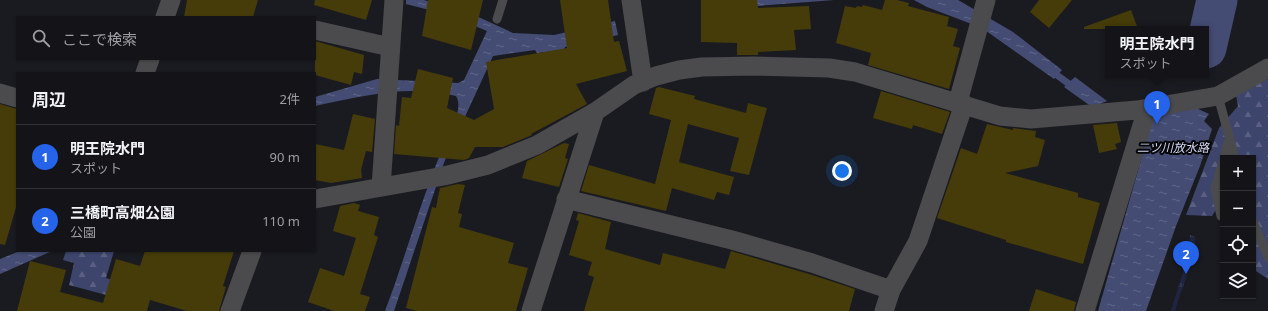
<!DOCTYPE html>
<html lang="ja">
<head>
<meta charset="utf-8">
<style>
  body { margin:0; font-family:"Noto Sans","Noto Sans JP",sans-serif; background:#212125; color:#f1f3f6 }
  .controls { position:absolute; right:12px; bottom:12px; display:grid; overflow:hidden; border-radius:0px; box-shadow:0 1px 3px #0004 }
  .controls button { width:36px; height:36px; display:grid; place-items:center; padding:0; border:0; border-bottom:1px solid #333337; background:#141418; color:#f1f3f6; font:20px sans-serif }
  .you { position:absolute; left:842px; top:171px; width:14px; height:14px; margin:-10px; border:3px solid #fff; border-radius:50%; background:#1a73e8; box-shadow:0 0 0 6px #1a73e833 }
  .badge { display:grid; place-items:center; width:26px; height:26px; border-radius:50%; background:#2563eb; color:#fff; font-size:13px; font-weight:700 }
  .pin { position:absolute; translate:-50% -33px; filter:drop-shadow(0 1px 2px #0008) }
  .pin::after { content:''; position:absolute; top:21px; width:14px; height:12px; background:inherit; clip-path:polygon(0 0,100% 0,50% 100%) }
  .popup { position:absolute; left:1105px; top:26px; width:104px; height:52px; box-sizing:border-box; display:grid; place-content:center; border-radius:0px; background:#141418; filter:drop-shadow(0 1px 3px #0005); font-size:13px; white-space:nowrap; color:#9d9ea2 }
  .popup b { font-size:15px; color:#f1f3f6 }
  .popup::after { content:''; position:absolute; left:50%; top:100%; margin-left:-8px; border:8px solid transparent; border-top-color:#141418 }
  .list { margin:0; padding:0; list-style:none }
  h2 { display:flex; justify-content:space-between; align-items:center; height:52px; margin:0; padding:0 16px; font-size:17px }
  h2 small { font-size:13px; font-weight:400; color:#9d9ea2 }
  .list li { display:grid; grid-template-columns:26px 1fr auto; gap:12px; align-items:center; box-sizing:border-box; height:64px; padding:0 16px; border-top:1px solid #333337 }
  .list b { display:block; font-size:15px; white-space:nowrap }
  .list p { margin:0; font-size:13px; white-space:nowrap; color:#9d9ea2 }
  .list em { font-size:13px; font-style:normal; color:#9d9ea2 }
  .icon { flex:none; width:22px; height:22px; fill:none; stroke:currentColor; stroke-width:2; stroke-linecap:round; stroke-linejoin:round }
  .map { position:relative; flex:none; width:1268px; height:311px; overflow:hidden }
  .search { position:absolute; background:#141418; box-shadow:0 1px 3px #0004; left:16px; top:16px; width:300px; height:44px; display:flex; align-items:center; gap:10px; box-sizing:border-box; padding:0 14px; border-radius:0px; color:#9d9ea2; font-size:15px }
  .panel { position:absolute; background:#141418; box-shadow:0 1px 3px #0004; left:16px; top:72px; width:300px; height:180px; border-radius:0px }
  .map>svg:first-child { display:block }
</style>
</head>
<body>
<div class="map">
<svg width="1268" height="311" viewBox="0 0 1268 311">
  <defs>
    <pattern id="forest-firs" width="22" height="20" patternUnits="userSpaceOnUse"><rect width="22" height="20" fill="#3e456c"/><path d="M5 1l3.5 6h-7zM16 11l3.5 6h-7z" fill="#5a6081"/></pattern>
    <pattern id="park-tufts" width="24" height="20" patternUnits="userSpaceOnUse"><rect width="24" height="20" fill="#1f2442"/><path d="M3 7l-1-3M5 7V3M7 7l1-3M15 17l-1-3M17 17v-4M19 17l1-3" fill="none" stroke="#40445e"/></pattern>
    <pattern id="water-ripples" width="26" height="14" patternUnits="userSpaceOnUse"><rect width="26" height="14" fill="#444c74"/><path d="M2 4q2-2 4 0t4 0M15 11q2-2 4 0t4 0" fill="none" stroke="#5f6688"/></pattern>
  </defs>
  <rect width="100%" height="100%" fill="#1a1b20"/>
  <path fill="url(#forest-firs)" d="M1268 79V279L1253 269V158H1223V199L1212 216 1186 215 1219 128 1238 106 1236 95Z
    M66 251H114L106 278 118 282 114 297 69 285 74 263 63 260Z"/>
  <path fill="url(#park-tufts)" d="M1190 235 1195 237C1194 264 1182 285 1175 311H1171L1189 252Z"/>
  <path fill="url(#water-ripples)" d="M406 0H424L474 15 513 33 554 35 615 21 618 35 565 47 564 50 537 53 535 50 493 56 445 160 394 311H385C407 253 423 192 448 136 453 124 463 107 456 96 408 84 362 96 315 106V97L377 79 458 83 464 80 487 31 449 15 406 4Z
    M730 0H834L730 8Z
    M914 0H958L1013 32 1062 70 1054 79 982 28 927 7Z
    M1075 77 1107 101 1092 107 1064 87Z
    M1196 108 1209 114 1204 121 1212 129 1200 166 1176 226 1146 311H1098L1153 118 1161 112Z
    M20 251H52L0 274V259Z"/>
  <g fill="none" stroke-linecap="round" stroke-linejoin="round">
    <path stroke="#444c74" stroke-width="7" d="M1050 70 1076 89"/>
    <path stroke="#444c74" stroke-width="41" d="M1206 48 1217 0"/>
  </g>
  <path fill="#463c09" d="M187 0H258L253 17H184Z
    M315 0H372L366 20 314 5Z
    M428 0H483L471 50 422 36Z
    M560 0H608L614 42 619 41 627 71 576 84 587 104 531 134 532 135 503 147H475L469 158 464 160 394 154 396 125 399 126 402 97 411 98 418 69 453 78 447 108 474 120 494 109 486 62 567 48Z
    M701 0H757L758 8 809 6 811 29 794 30 796 50 758 52V55H737V43L701 42Z
    M885 0H897L909 3 908 6 949 17 947 26 958 29 953 46 960 48 949 89 868 65 871 53 836 43 845 6 856 8 857 6 862 7 863 5 882 10Z
    M1039 0H1072L1049 28 1030 12Z
    M1131 10 1138 29H1084V27Z
    M315 41 364 55 362 74 354 72 351 85 315 75Z
    M659 87 695 96 694 99 746 113 748 103 767 108 749 175 730 171 739 138 688 124 679 162 734 177 729 195 717 192 714 200 672 188 666 211 581 191 589 165 655 184 671 120 649 114 656 88Z
    M881 91 950 112 942 134 913 125 912 129 873 118Z
    M0 104 17 109V204L5 245 0 244Z
    M353 114 375 119 372 152 366 151 361 170 362 178 331 183 315 180V144L344 150Z
    M1117 123 1121 142 1115 144 1117 149 1099 153 1093 125Z
    M987 124 1013 130V128L1036 131 1035 137 1045 140 1038 166 1005 173 1078 193V197L1100 203 1083 264 1006 242V240L937 218 961 148 977 154Z
    M564 143 569 144 565 158 568 159 559 187 522 178 527 161Z
    M458 184 465 185 458 213 462 214 459 227 514 243 508 263 528 268 516 311H417L406 308 432 207 436 208 440 188Z
    M354 203 360 205 358 211 379 217 374 235 378 237 360 294 370 297 365 311H334L308 302 320 268 344 276 356 238 333 231 340 206Z
    M578 213 611 222 605 249 660 265 663 253 725 269 731 251 809 274 855 289 849 311H584L594 277 588 275 592 262 569 255 579 221 576 220Z
    M145 251H234L223 286 226 287 219 311H187L150 300 147 311H17L30 261 66 270 60 292 103 303 116 259 140 266Z
    M1036 289 1076 302 1074 311H1029Z"/>
  <g fill="none" stroke-linecap="round" stroke-linejoin="round">
    <path stroke="#4b4b4e" stroke-width="9" d="M497 19 503 0
      M1218 96 1235 158
      M1224 158 1229 139
      M1223 161 1215 189 1221 216H1223
      M1253 222 1268 257"/>
    <path stroke="#4b4b4e" stroke-width="19" d="M631 0 643 82
      M165 17 171 0
      M315 30 390 47
      M145 73 150 59
      M0 93 17 98
      M958 102 986 0
      M381 187 394 0
      M315 199 444 176 488 165 537 145 595 112 634 85 656 76 679 70 702 67 754 66 829 68 855 72 1000 116 1031 119 1137 110 1218 96 1268 68
      M566 199 732 240 812 263 891 290
      M230 311 252 251
      M531 311 595 112
      M884 311 891 290 918 241 964 104
      M1085 311 1147 109"/>
  </g>
  <g text-anchor="middle" dominant-baseline="central" stroke-width="4" stroke-linejoin="round" paint-order="stroke">
    <g font-size="12" font-style="italic" fill="#d2d8f4" stroke="#060608">
      <text x="1173" y="147">二ツ川放水路</text>
    </g>
  </g>
</svg>
<div class="controls">
<button>+</button>
<button>−</button>
<button><svg class="icon" aria-label="locate" viewBox="0 0 24 24"><circle cx="12" cy="12" r="6"/><path d="M12 2v4M12 18v4M2 12h4M18 12h4"/></svg></button>
<button><svg class="icon" aria-label="layers" viewBox="0 0 24 24"><path d="M12 4l9 5-9 5-9-5zM3 14l9 5 9-5"/></svg></button>
</div>
<div class="you"></div>
<div class="pin badge" style="left:1157px;top:124px">1</div>
<div class="popup"><b>明王院水門</b>スポット</div>
<div class="pin badge" style="left:1186px;top:274px">2</div>
<div class="search"><svg class="icon" aria-label="search" viewBox="0 0 24 24"><circle cx="10" cy="10" r="6"/><path d="M15 15l6 6"/></svg>ここで検索</div>
<section class="panel">
<h2>周辺<small>2件</small></h2>
<ul class="list">
<li><span class="badge">1</span><div><b>明王院水門</b><p>スポット</p></div><em>90 m</em></li>
<li><span class="badge">2</span><div><b>三橋町高畑公園</b><p>公園</p></div><em>110 m</em></li>
</ul>
</section>
</div>
</body>
</html>
